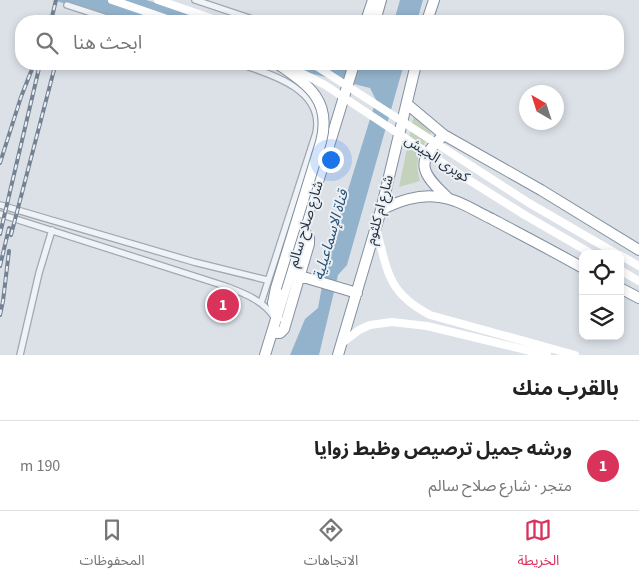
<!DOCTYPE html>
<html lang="ar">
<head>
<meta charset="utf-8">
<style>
  body { margin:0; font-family:"Source Sans 3","Noto Sans Arabic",sans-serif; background:#f6f6f6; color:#222; direction:rtl }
  .controls { position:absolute; right:15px; bottom:15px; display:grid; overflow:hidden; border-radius:10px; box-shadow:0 2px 8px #0003 }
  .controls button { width:45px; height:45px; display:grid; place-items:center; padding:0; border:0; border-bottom:1px solid #e0e0e0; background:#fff; color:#222; font:25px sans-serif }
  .compass { position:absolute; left:519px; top:85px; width:45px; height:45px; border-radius:50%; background:#fff; box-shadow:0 2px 8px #0003; rotate:321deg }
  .you { position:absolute; left:330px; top:159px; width:18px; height:18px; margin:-12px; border:4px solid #fff; border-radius:50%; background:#1a73e8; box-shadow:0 0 0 8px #1a73e833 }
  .badge { display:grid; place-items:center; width:32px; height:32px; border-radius:50%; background:#da335b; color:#fff; font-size:16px; font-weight:700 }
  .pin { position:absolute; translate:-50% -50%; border:2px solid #fff; box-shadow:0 1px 5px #0006 }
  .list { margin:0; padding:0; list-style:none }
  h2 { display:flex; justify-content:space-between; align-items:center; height:65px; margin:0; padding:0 20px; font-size:21px }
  h2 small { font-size:16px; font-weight:400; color:#767676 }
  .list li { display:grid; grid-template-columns:32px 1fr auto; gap:15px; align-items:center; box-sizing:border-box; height:90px; padding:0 20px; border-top:1px solid #e0e0e0 }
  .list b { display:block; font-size:19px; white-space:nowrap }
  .list p { margin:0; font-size:16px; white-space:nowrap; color:#767676 }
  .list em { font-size:16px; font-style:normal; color:#767676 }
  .icon { flex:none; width:28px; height:28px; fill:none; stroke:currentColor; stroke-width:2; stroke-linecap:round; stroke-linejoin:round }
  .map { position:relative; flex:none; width:639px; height:355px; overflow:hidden; direction:ltr }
  .search { position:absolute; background:#fff; box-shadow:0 2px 8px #0003; left:15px; right:15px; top:15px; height:55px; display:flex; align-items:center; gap:12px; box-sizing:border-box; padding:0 18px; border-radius:20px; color:#767676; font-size:19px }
  .sheet { height:155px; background:#fff }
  nav { display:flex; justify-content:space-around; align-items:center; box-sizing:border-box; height:70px; border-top:1px solid #e0e0e0; background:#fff; font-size:14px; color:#767676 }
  nav a { display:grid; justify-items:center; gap:2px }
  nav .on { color:#da335b }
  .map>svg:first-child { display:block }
</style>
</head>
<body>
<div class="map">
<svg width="639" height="355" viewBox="0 0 639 355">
  <rect width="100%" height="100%" fill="#dce1e8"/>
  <path fill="#c4d2bc" d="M414 115 431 133C419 152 414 158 420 181L399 187Z"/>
  <path fill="#93b3cc" d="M53 0H146L217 21H123Z
    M400 0H423L417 21H394Z
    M273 64H360L374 68 380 64H404L347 265 338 275 319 355H290L305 319 318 308 325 270 332 261 328 254 376 100 370 88Z"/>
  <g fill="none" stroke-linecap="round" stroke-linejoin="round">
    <defs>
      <path id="street" d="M195 0 258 21
        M67 5 116 21
        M240 64C271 74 325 90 316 133L261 303
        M0 205 194 262 267 280
        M0 214 225 286C243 293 263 300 274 317
        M20 355 39 273 52 230"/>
      <path id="highway" d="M366 21 373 0
        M375 21 381 0
        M427 21 434 0
        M407 104 444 135 541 190 639 250
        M444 135C414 162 421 173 448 198
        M381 210C399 201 418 194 439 197 458 199 475 211 492 219 522 235 553 251 583 268
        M300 276 357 293
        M276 288 273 303 277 318
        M620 288 639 298
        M272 332 280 333 284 329 309 244V238L304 231
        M265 355 354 64
        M338 355 381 210 416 64"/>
    </defs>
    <use href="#street" stroke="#a1a8b2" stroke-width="8"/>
    <use href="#highway" stroke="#82909f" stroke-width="12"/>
    <use href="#street" stroke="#eff2f6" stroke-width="5.5"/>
    <path stroke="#fff" stroke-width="8" d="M112 0 173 21
      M158 0 219 21
      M529 203 617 254
      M523 214 592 254
      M376 228C388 272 387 292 430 315L575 355
      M620 255 639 266
      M620 270 639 281
      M342 343 359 330 370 325 392 322 427 326 547 355"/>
    <use href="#highway" stroke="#fff" stroke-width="10"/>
    <defs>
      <path id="rail" d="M51 21 56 0
        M0 163 21 97 34 64
        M0 234 40 64
        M11 235 55 66
        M0 266 9 228
        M0 315 3 301 9 251"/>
    </defs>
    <use href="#rail" stroke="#748293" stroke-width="4"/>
    <use href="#rail" stroke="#ebf0f5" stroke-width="2" stroke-dasharray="5.5" stroke-linecap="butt"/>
    <defs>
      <path id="highway-bridge" d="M276 288 321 142C332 100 308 85 278 64"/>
    </defs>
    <use href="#highway-bridge" stroke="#82909f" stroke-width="12" stroke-linecap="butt"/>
    <path stroke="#fff" stroke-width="8" d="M284 64 325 85 461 175 523 214
      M313 64 529 203"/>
    <use href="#highway-bridge" stroke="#fff" stroke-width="10"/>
  </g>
  <g text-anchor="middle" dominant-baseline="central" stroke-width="4" stroke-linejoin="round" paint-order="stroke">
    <g font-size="14" fill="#24303f" stroke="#ebf0f5">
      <text transform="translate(437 159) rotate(33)">كوبرى الجيش</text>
      <text transform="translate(380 210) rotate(-75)">شارع ام كلثوم</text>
      <text transform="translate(306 224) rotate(-73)">شارع صلاح سالم</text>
    </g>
    <g font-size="15" font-style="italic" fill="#2b5376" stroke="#ebf0f5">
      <text transform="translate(331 235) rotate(-74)">قناة الإسماعيلية</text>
    </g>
  </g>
</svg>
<div class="controls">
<button><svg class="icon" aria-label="locate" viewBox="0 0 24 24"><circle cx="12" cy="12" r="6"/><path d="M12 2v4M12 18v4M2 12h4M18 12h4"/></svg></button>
<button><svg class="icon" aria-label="layers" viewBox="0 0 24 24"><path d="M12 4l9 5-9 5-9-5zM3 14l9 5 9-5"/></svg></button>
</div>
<svg class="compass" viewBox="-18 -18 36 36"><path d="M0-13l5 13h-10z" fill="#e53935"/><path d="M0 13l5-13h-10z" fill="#767676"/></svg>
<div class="you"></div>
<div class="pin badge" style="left:223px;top:305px">1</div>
<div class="search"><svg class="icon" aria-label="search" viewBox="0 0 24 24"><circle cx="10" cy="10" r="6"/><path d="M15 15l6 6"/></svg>ابحث هنا</div>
</div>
<section class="sheet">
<h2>بالقرب منك<small></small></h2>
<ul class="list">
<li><span class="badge">1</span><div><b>ورشه جميل ترصيص وظبط زوايا</b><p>متجر · شارع صلاح سالم</p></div><em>190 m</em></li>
</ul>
</section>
<nav>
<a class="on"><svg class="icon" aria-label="map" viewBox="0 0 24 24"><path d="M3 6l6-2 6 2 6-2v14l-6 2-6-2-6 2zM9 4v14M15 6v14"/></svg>الخريطة</a>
<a><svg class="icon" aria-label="directions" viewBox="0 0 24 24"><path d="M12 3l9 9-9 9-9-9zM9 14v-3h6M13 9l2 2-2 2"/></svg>الاتجاهات</a>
<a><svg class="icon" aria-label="saved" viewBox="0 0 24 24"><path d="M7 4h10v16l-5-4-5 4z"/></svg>المحفوظات</a>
</nav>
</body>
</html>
